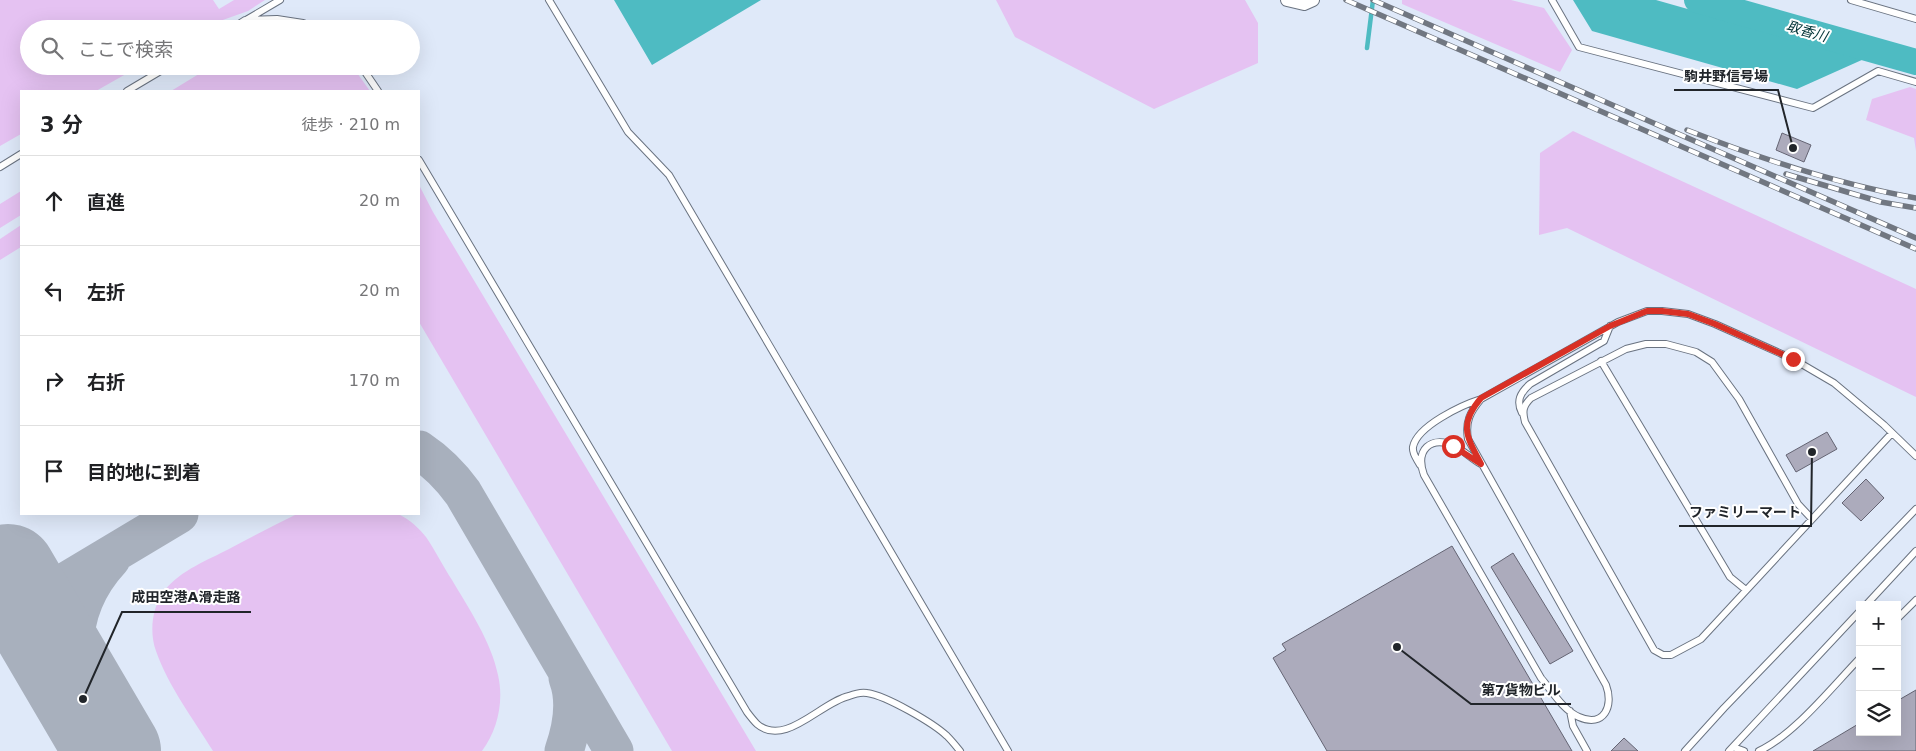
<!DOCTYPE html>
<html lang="ja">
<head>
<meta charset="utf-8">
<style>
  body { margin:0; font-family:"DejaVu Sans","Noto Sans JP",sans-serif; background:#f6f6f6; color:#202124 }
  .controls { position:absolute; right:15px; bottom:15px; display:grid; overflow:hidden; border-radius:0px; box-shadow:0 5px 20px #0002 }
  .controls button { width:45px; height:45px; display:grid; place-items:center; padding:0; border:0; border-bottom:1px solid #e0e0e0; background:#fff; color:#202124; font:25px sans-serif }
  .stop { position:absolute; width:15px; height:15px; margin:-11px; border:4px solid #d93025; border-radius:50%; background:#fff }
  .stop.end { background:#d93025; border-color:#fff; box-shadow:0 1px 5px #0008 }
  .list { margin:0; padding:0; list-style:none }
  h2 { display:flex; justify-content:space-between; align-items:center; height:65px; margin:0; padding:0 20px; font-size:21px }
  h2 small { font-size:16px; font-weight:400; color:#757577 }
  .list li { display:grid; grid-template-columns:32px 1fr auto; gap:15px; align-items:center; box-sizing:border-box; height:90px; padding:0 20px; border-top:1px solid #e0e0e0 }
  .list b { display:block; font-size:19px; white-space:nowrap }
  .list em { font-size:16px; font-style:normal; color:#757577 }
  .icon { flex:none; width:28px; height:28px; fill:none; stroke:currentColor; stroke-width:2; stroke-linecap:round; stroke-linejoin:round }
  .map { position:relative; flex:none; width:1916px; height:751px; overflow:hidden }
  .search { position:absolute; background:#fff; box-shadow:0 5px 20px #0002; left:20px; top:20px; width:400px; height:55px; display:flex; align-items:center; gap:12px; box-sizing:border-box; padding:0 18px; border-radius:28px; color:#757577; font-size:19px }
  .panel { position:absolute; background:#fff; box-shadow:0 5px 20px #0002; left:20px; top:90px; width:400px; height:425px; border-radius:0px }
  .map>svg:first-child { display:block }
</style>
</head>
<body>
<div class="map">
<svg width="1916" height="751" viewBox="0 0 1916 751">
  <rect width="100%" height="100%" fill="#dfe9f9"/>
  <path fill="#e5c2f2" d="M0 0H213L219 9 234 0H265L248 11 220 21 206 29H29V66H140L96 91H21V134L0 146Z
    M996 0H1245L1258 23V63L1154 109 1015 37Z
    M1402 0H1511L1544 8 1572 50 1560 72 1402 4Z
    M212 66H352L370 91H171Z
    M1910 87 1916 89V151L1914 138 1866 120 1872 99Z
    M1573 131 1916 289V397L1567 228 1539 235 1540 153Z
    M419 185 433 212 756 751H672L419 322Z
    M21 191V215L0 228V204Z
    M21 225V247L0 260V239Z
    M297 514C313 514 391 510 400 515 410 520 419 528 426 537 435 550 443 566 452 580 469 609 491 641 498 675 504 701 498 729 482 751H213C194 720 168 686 156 651 149 632 152 606 165 590 181 570 208 560 229 549 252 537 274 525 297 514Z"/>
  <path fill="#4ebbc2" d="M614 0H761L652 65Z
    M1573 0H1656L1864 59 1797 89 1592 31Z"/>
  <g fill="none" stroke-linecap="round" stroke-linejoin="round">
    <path stroke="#4ebbc2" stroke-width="4.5" d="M1367 48 1373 0"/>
    <path stroke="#4ebbc2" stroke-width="26" d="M1697 0 1916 62"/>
    <path stroke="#a8b0bd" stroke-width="39" d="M419 450C437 462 450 475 463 493L614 751
      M27 605 179 514
      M83 699C66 648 73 600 111 559
      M564 751C572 728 577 702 568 678"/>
    <path stroke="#a8b0bd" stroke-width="96" d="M8 572 113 751"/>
  </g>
  <path fill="#acabbc" stroke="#646473" d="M1782 133 1811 145 1804 162 1776 150Z
    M1827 432 1837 449 1796 472 1786 455Z
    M1866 479 1884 498 1861 521 1842 503Z
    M1452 546 1572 751H1327L1273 658 1286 650 1282 644Z
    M1513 553 1573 651 1550 664 1491 567Z
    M1916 690V751H1813L1860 723V732H1897V701Z
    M1624 738 1638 751H1611Z"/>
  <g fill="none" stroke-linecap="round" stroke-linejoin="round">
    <defs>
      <path id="lane" d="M549 0 628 132 669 175 1008 751
        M1552 0 1579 47 1813 108 1878 71 1916 82
        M1851 0 1916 19
        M246 20 280 0
        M231 29 245 20 277 19 303 23 319 29
        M361 66 378 91
        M127 91 169 66
        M419 160 747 712C750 716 753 720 757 724 785 748 821 702 849 696 854 694 862 692 867 693 887 696 933 723 947 736 952 741 956 746 960 751
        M0 167 21 154
        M1601 361 1730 577 1746 590
        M1481 399C1470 412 1465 422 1468 439L1606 685C1614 706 1604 728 1579 717 1563 710 1552 691 1541 678L1424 475C1415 450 1430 435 1455 446 1464 451 1472 459 1481 464
        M1522 413C1516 401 1520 393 1530 384L1604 341 1610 326
        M1420 465C1417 459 1412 454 1413 447 1417 426 1462 405 1481 399L1618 322 1647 311H1662L1688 314 1715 324 1793 359 1834 383 1884 425 1916 456
        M1812 519 1798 504 1739 399 1712 362 1696 352 1666 344H1646L1626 349 1531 398C1523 406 1522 411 1525 422L1654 650 1663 655H1671L1701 639 1892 433
        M1866 605 1916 551
        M1897 619 1916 600
        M1570 711 1573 726 1587 751
        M1733 747 1744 751
        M1685 751 1724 708 1916 509
        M1729 751 1860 611
        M1759 751C1794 735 1832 687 1860 658"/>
      <path id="street" d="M1287 0 1304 4 1313 0"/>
    </defs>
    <use href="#lane" stroke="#6a7381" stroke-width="8"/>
    <use href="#street" stroke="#6a7381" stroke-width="14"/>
    <use href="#lane" stroke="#fff" stroke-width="6"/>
    <use href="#street" stroke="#fff" stroke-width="12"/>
    <defs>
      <path id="rail" d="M1346 0 1916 249
        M1373 0 1916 238
        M1687 130C1761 159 1837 184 1916 198
        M1786 174 1881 202 1916 208"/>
    </defs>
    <use href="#rail" stroke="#717781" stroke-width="5.5"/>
    <use href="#rail" stroke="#fff" stroke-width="4" stroke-dasharray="11" stroke-linecap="butt"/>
  </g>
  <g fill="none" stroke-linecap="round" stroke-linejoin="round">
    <path stroke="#d93025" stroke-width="6" d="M1453 446 1481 464C1467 437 1458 425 1481 398L1610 326 1647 311H1662L1688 314 1715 324 1793 359"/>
  </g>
  <g text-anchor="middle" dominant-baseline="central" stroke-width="4" stroke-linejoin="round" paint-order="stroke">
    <g font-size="14" font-style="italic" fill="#003336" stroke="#fff">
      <text transform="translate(1807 31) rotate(16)">取香川</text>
    </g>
  </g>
  <path fill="none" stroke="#21252a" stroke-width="2" d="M1793 148L1778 90H1674M1812 452L1811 526H1679M83 699L122 612H251M1397 647L1471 704H1571"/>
  <g fill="#21252a" stroke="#fff" stroke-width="2">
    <circle cx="1793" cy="148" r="5"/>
    <circle cx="1812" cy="452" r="5"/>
    <circle cx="83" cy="699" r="5"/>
    <circle cx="1397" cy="647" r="5"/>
  </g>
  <g font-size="14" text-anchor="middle" font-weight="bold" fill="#21252a" stroke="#fff" stroke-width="4" stroke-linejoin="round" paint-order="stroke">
    <text x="1726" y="81">駒井野信号場</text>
    <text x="1745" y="517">ファミリーマート</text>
    <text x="186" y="602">成田空港A滑走路</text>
    <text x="1521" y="695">第7貨物ビル</text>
  </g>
</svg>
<div class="controls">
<button>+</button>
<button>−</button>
<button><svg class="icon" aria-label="layers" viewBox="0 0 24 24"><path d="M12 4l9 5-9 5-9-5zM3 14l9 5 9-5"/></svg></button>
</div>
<div class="stop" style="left:1453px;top:446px"></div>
<div class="stop end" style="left:1793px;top:359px"></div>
<div class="search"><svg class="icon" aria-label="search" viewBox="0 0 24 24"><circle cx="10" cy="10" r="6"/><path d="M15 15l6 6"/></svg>ここで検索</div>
<section class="panel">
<h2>3 分<small>徒歩 · 210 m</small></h2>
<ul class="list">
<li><svg class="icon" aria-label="ahead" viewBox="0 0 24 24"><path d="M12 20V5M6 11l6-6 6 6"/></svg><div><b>直進</b></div><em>20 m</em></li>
<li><svg class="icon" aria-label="left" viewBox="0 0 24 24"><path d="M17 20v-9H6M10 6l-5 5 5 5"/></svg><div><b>左折</b></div><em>20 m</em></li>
<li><svg class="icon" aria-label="right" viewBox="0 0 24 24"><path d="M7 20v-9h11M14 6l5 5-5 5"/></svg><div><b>右折</b></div><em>170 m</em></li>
<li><svg class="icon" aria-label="arrive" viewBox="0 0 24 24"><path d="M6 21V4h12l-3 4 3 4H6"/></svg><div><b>目的地に到着</b></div></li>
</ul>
</section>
</div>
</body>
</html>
